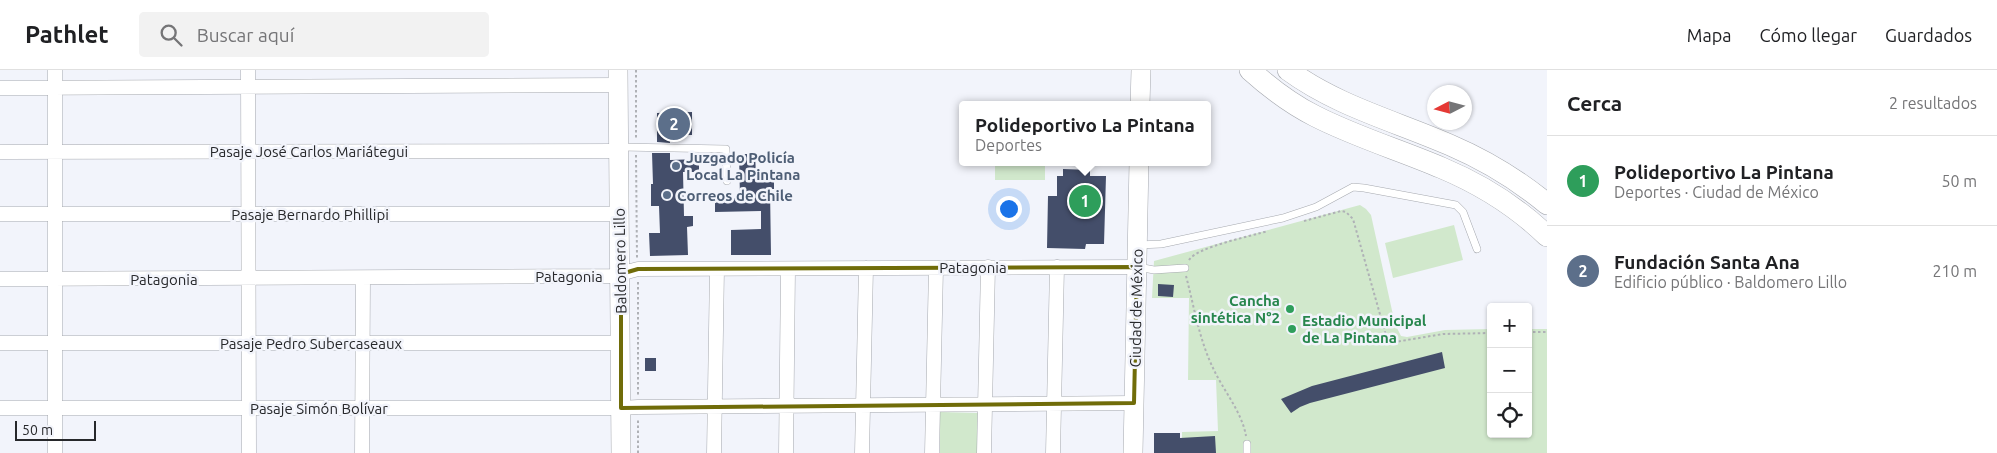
<!DOCTYPE html>
<html lang="es">
<head>
<meta charset="utf-8">
<style>
  body { margin:0; font-family:Ubuntu,sans-serif; background:#f2f2f2; color:#202124 }
  .controls { position:absolute; right:15px; bottom:15px; display:grid; overflow:hidden; border-radius:5px; box-shadow:0 1px 4px #0004 }
  .controls button { width:45px; height:45px; display:grid; place-items:center; padding:0; border:0; border-bottom:1px solid #e0e0e0; background:#fff; color:#202124; font:25px sans-serif }
  .compass { position:absolute; left:1427px; top:15px; width:45px; height:45px; border-radius:50%; background:#fff; box-shadow:0 1px 4px #0004; rotate:264deg }
  .scale { position:absolute; left:15px; bottom:12px; width:81px; box-sizing:border-box; padding-left:5px; border:2px solid #27282b; border-top:0; font-size:14px; line-height:18px; white-space:nowrap; color:#27282b; -webkit-text-stroke:4px #f2f4fb; paint-order:stroke }
  .you { position:absolute; left:1008px; top:138px; width:18px; height:18px; margin:-12px; border:4px solid #fff; border-radius:50%; background:#1a73e8; box-shadow:0 0 0 8px #1a73e833 }
  .badge { display:grid; place-items:center; width:32px; height:32px; border-radius:50%; background:#7c3aed; color:#fff; font-size:16px; font-weight:700 }
  .pin { position:absolute; translate:-50% -50%; border:2px solid #fff; box-shadow:0 1px 5px #0006 }
  .popup { position:absolute; left:959px; top:31px; width:252px; height:65px; box-sizing:border-box; display:grid; place-content:center; border-radius:5px; background:#fff; filter:drop-shadow(0 1px 4px #0005); font-size:16px; white-space:nowrap; color:#757577 }
  .popup b { font-size:19px; color:#202124 }
  .popup::after { content:''; position:absolute; left:50%; top:100%; margin-left:-10px; border:10px solid transparent; border-top-color:#fff }
  .list { margin:0; padding:0; list-style:none }
  h2 { display:flex; justify-content:space-between; align-items:center; height:65px; margin:0; padding:0 20px; font-size:21px }
  h2 small { font-size:16px; font-weight:400; color:#757577 }
  .list li { display:grid; grid-template-columns:32px 1fr auto; gap:15px; align-items:center; box-sizing:border-box; height:90px; padding:0 20px; border-top:1px solid #e0e0e0 }
  .list b { display:block; font-size:19px; white-space:nowrap }
  .list p { margin:0; font-size:16px; white-space:nowrap; color:#757577 }
  .list em { font-size:16px; font-style:normal; color:#757577 }
  .icon { flex:none; width:28px; height:28px; fill:none; stroke:currentColor; stroke-width:2; stroke-linecap:round; stroke-linejoin:round }
  .map { position:relative; flex:none; width:1547px; height:383px; overflow:hidden }
  header { display:flex; align-items:center; gap:30px; box-sizing:border-box; height:70px; padding:0 25px; background:#fff; border-bottom:1px solid #e0e0e0 }
  header strong { font-size:24px }
  nav { display:flex; gap:28px; margin-inline-start:auto; font-size:18px }
  .search { width:350px; height:45px; background:#f2f2f2; display:flex; align-items:center; gap:12px; box-sizing:border-box; padding:0 18px; border-radius:5px; color:#757577; font-size:19px }
  main { display:flex }
  aside { flex:1; background:#fff }
  .map>svg:first-child { display:block }
</style>
</head>
<body>
<header>
<strong>Pathlet</strong>
<div class="search"><svg class="icon" aria-label="search" viewBox="0 0 24 24"><circle cx="10" cy="10" r="6"/><path d="M15 15l6 6"/></svg>Buscar aquí</div>
<nav><a>Mapa</a><a>Cómo llegar</a><a>Guardados</a></nav>
</header>
<main>
<div class="map">
<svg width="1547" height="383" viewBox="0 0 1547 383">
  <rect width="100%" height="100%" fill="#f2f4fb"/>
  <path fill="#d1e8cc" d="M995 92H1045V110H995Z
    M1360 135 1366 139 1371 145 1395 254 1401 266 1407 267 1445 260 1491 259V364H1528V259H1547V383H1182V362L1218 361 1216 310H1188L1189 228H1152L1154 191Z
    M1454 155 1463 190 1393 208 1385 173Z
    M940 342 979 343 977 383H940Z"/>
  <path fill="#444e6a" d="M692 42V65H670V73L657 72V43Z
    M652 83H670V90L699 89V102H683L684 146H693V156L687 157 688 185 650 186 649 163H660L659 136H651V114H653Z
    M739 84H755L756 105 774 104V119H770L771 185H731V160L761 159V141L715 142V128H740Z
    M1063 99 1090 100V106H1106L1104 174H1086L1085 179 1047 178 1048 126H1057V106H1063Z
    M1158 214 1174 215 1173 227 1158 226Z
    M1442 282 1445 298 1310 333 1300 337 1291 343 1281 329 1312 316Z
    M645 288H656V301H645Z
    M1154 363H1180V368L1215 366 1216 383H1154Z"/>
  <g fill="none" stroke-linecap="round" stroke-linejoin="round">
    <defs>
      <path id="lane" d="M621 77 726 79 727 111
        M1138 175 1161 174 1283 148 1316 137 1353 117 1364 118 1456 135 1463 142 1477 179
        M1138 197 1154 200 1185 198
        M1247 374V383"/>
      <path id="street" d="M55 0V383
        M248 0 249 383
        M0 18 618 15
        M0 82 619 81
        M0 144H620
        M0 209 612 206 638 199 1137 197
        M0 273H621
        M0 338H621L638 337 1134 333
        M362 383 363 208
        M714 383 717 199
        M786 383 788 199
        M862 383 866 198
        M932 383 936 198
        M984 383 988 197
        M1053 383 1057 197"/>
      <path id="secondary" d="M618 0 621 383
        M1140 35 1141 0
        M1133 383 1139 92"/>
      <path id="primary" d="M1250 0C1270 18 1291 34 1315 46 1356 67 1400 80 1442 98 1480 114 1517 137 1547 166
        M1288 0C1337 36 1395 51 1450 75 1485 90 1518 110 1547 134"/>
    </defs>
    <use href="#lane" stroke="#a6a9af" stroke-width="8"/>
    <use href="#street" stroke="#a6a9af" stroke-width="15"/>
    <use href="#secondary" stroke="#a6a9af" stroke-width="20"/>
    <use href="#primary" stroke="#a6a9af" stroke-width="22"/>
    <path stroke="#afb1b6" stroke-width="2" stroke-dasharray="2.5 2.5" stroke-linecap="butt" d="M636 0V68
      M636 85 637 188
      M1304 151 1341 141 1346 142 1353 149 1387 269 1395 272 1443 264 1491 263
      M1189 190C1197 177 1251 166 1268 161
      M1186 206C1194 236 1199 269 1213 298 1223 320 1242 342 1246 366
      M638 212V325
      M1528 262H1547
      M638 383V350"/>
    <use href="#lane" stroke="#fff" stroke-width="7"/>
    <use href="#street" stroke="#fff" stroke-width="14"/>
    <use href="#secondary" stroke="#fff" stroke-width="19"/>
    <use href="#primary" stroke="#fff" stroke-width="21"/>
  </g>
  <path fill="none" stroke="#706c09" stroke-width="4" stroke-linejoin="round" d="M1137 197 1134 333 621 338V204L638 199Z"/>
  <g fill="#5c6f8a" stroke="#f2f4fb" stroke-width="2">
    <circle cx="676" cy="96" r="5"/>
    <circle cx="667" cy="125" r="5"/>
  </g>
  <g fill="#2e9e5b" stroke="#f2f4fb" stroke-width="2">
    <circle cx="1290" cy="239" r="5"/>
    <circle cx="1292" cy="259" r="5"/>
  </g>
  <g text-anchor="middle" dominant-baseline="central" stroke-width="5" stroke-linejoin="round" paint-order="stroke">
    <g font-size="15" fill="#27282b" stroke="#f2f4fb">
      <text x="309" y="81">Pasaje José Carlos Mariátegui</text>
      <text x="310" y="144">Pasaje Bernardo Phillipi</text>
      <text transform="translate(620 191) rotate(-91)">Baldomero Lillo</text>
      <text x="973" y="197">Patagonia</text>
      <text x="569" y="206">Patagonia</text>
      <text x="164" y="209">Patagonia</text>
      <text transform="translate(1136 238) rotate(-89)">Ciudad de México</text>
      <text x="311" y="273">Pasaje Pedro Subercaseaux</text>
      <text x="319" y="338">Pasaje Simón Bolívar</text>
    </g>
    <g font-size="15" font-weight="bold" fill="#4e5e75" stroke="#f2f4fb" text-anchor="start">
      <text x="686" y="87">Juzgado Policía<tspan x="686" dy="17">Local La Pintana</tspan></text>
      <text x="677" y="125">Correos de Chile</text>
    </g>
    <g font-size="15" font-weight="bold" fill="#27864d" stroke="#f2f4fb" text-anchor="end">
      <text x="1280" y="230">Cancha<tspan x="1280" dy="17">sintética N°2</tspan></text>
      <text x="1302" y="250" text-anchor="start">Estadio Municipal<tspan x="1302" dy="17">de La Pintana</tspan></text>
    </g>
  </g>
</svg>
<div class="controls">
<button>+</button>
<button>−</button>
<button><svg class="icon" aria-label="locate" viewBox="0 0 24 24"><circle cx="12" cy="12" r="6"/><path d="M12 2v4M12 18v4M2 12h4M18 12h4"/></svg></button>
</div>
<svg class="compass" viewBox="-18 -18 36 36"><path d="M0-13l5 13h-10z" fill="#e53935"/><path d="M0 13l5-13h-10z" fill="#757577"/></svg>
<div class="scale">50 m</div>
<div class="you"></div>
<div class="pin badge" style="left:1085px;top:131px;background:#2e9e5b">1</div>
<div class="popup"><b>Polideportivo La Pintana</b>Deportes</div>
<div class="pin badge" style="left:674px;top:54px;background:#5c6f8a">2</div>
</div>
<aside>
<h2>Cerca<small>2 resultados</small></h2>
<ul class="list">
<li><span class="badge" style="background:#2e9e5b">1</span><div><b>Polideportivo La Pintana</b><p>Deportes · Ciudad de México</p></div><em>50 m</em></li>
<li><span class="badge" style="background:#5c6f8a">2</span><div><b>Fundación Santa Ana</b><p>Edificio público · Baldomero Lillo</p></div><em>210 m</em></li>
</ul>
</aside>
</main>
</body>
</html>
